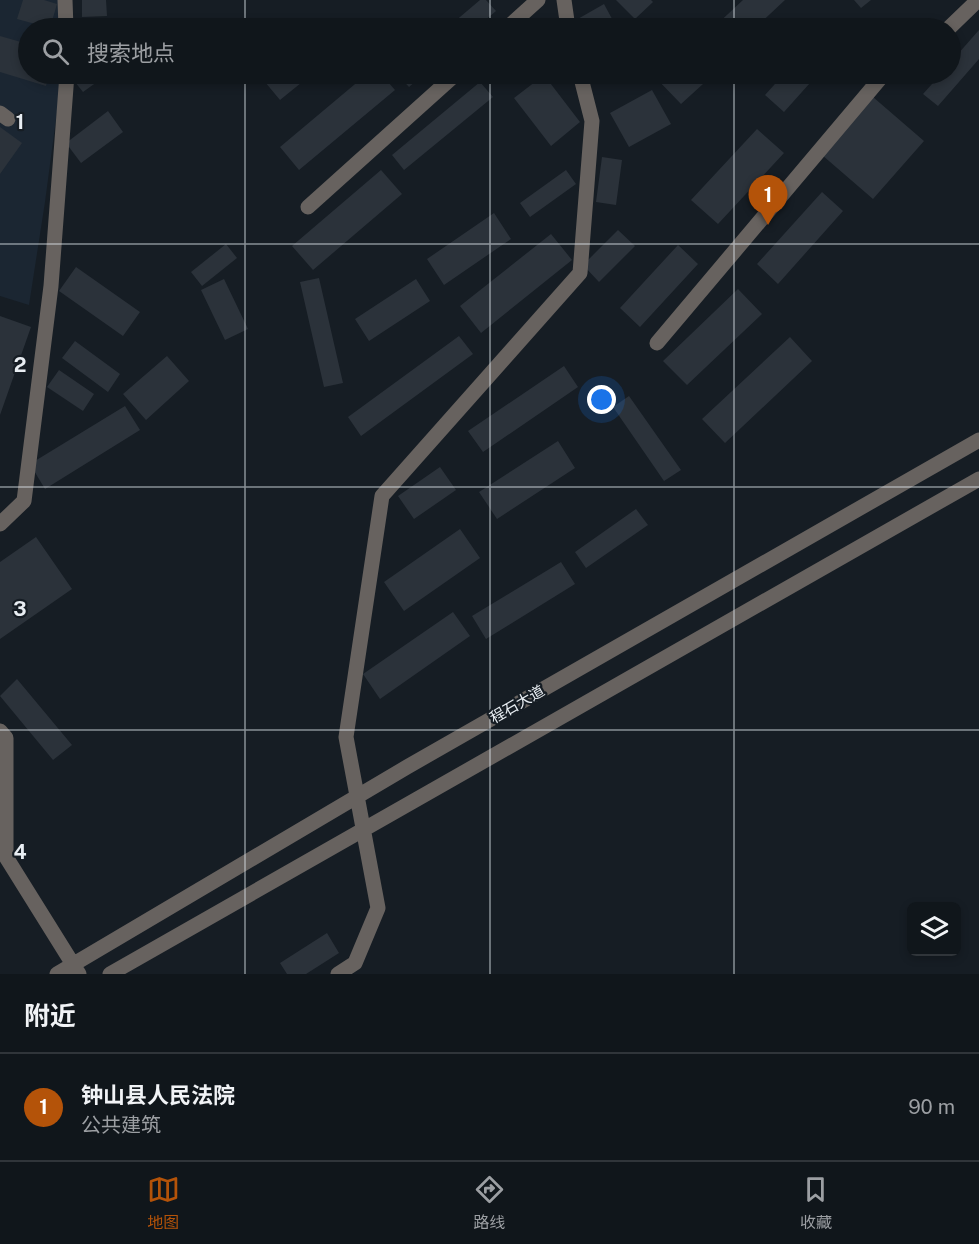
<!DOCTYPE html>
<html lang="zh">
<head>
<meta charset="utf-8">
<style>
  body { margin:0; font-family:"Public Sans","Noto Sans SC",sans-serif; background:#1e2328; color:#f1f3f6 }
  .controls { position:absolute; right:18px; bottom:18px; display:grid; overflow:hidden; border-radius:9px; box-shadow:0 3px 9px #0003 }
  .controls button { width:54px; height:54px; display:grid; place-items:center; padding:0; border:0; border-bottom:2px solid #30353a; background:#10161b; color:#f1f3f6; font:30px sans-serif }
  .you { position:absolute; left:602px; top:400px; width:21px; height:21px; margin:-15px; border:4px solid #fff; border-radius:50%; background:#1a73e8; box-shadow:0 0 0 9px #1a73e833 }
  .badge { display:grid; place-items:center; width:39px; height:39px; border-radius:50%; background:#b45309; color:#fff; font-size:20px; font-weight:700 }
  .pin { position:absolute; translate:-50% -50px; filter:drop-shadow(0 2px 3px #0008) }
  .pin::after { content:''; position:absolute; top:32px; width:21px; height:18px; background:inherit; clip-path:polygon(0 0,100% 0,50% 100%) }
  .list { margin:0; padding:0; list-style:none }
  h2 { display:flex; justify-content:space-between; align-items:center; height:78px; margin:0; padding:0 24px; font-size:26px }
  h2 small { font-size:20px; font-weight:400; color:#9c9fa3 }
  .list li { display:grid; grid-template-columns:39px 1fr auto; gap:18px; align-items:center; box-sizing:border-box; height:108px; padding:0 24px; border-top:2px solid #30353a }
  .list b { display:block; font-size:22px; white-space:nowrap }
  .list p { margin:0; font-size:20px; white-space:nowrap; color:#9c9fa3 }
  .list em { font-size:20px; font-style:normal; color:#9c9fa3 }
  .icon { flex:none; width:33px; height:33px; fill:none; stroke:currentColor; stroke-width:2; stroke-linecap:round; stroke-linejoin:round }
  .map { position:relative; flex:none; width:979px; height:974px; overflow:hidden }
  .search { position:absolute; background:#10161b; box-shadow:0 3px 9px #0003; left:18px; right:18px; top:18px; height:66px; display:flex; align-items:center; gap:15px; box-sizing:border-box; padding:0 21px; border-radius:33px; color:#9c9fa3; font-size:22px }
  .sheet { height:186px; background:#10161b }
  nav { display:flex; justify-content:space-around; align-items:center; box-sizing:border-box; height:84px; border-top:2px solid #30353a; background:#10161b; font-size:16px; color:#9c9fa3 }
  nav a { display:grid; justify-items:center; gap:3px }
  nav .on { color:#b45309 }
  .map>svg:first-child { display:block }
</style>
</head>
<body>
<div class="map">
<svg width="979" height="974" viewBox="0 0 979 974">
  <rect width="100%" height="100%" fill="#161d24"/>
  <path fill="#1b2632" d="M0 0H61V28H28V74H60V89L45 202 29 305 0 296Z"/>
  <path fill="#2b323a" d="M23 0H44L57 4 50 28 17 19Z
    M82 0H106L107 16 82 17Z
    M480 0H486L496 11 476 28H447Z
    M616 0H651L653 2 635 19Z
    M743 0H785L755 28H713Z
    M854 0H871L861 8Z
    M604 4 617 28H581L576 20Z
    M979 30V59L938 106 923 94 941 74H950V63Z
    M0 36 28 44V74H49L46 86 0 72Z
    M76 74H108L83 92 71 77Z
    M275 74H312L280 100 265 82Z
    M367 74H381L395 90 299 170 280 147Z
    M397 74H424L409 87Z
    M657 74H714L681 104 654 76Z
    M784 74H818L784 112 765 95Z
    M544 75 580 122 551 146 514 98Z
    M480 82 493 97 404 170 392 155Z
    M652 90 671 124 629 147 610 113Z
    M873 97 924 141 873 199 822 155Z
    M108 111 123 132 81 163 66 143Z
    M0 127 22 143 0 174Z
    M757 129 784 153 718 224 691 200Z
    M602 157 622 160 616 205 596 202Z
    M381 170 402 194 313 270 292 246Z
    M566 170 576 184 530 217 520 203Z
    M822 192 843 211 778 284 757 264Z
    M494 213 511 239 444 285 427 259Z
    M618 230 635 246 599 282 583 265Z
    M551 234 572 260 481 333 460 306Z
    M226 244 237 258 202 286 191 272Z
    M678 245 698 264 640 327 620 308Z
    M76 267 140 312 123 336 59 291Z
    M319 278 343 383 324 387 300 282Z
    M224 279 248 329 225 340 201 290Z
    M416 279 430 301 369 341 355 319Z
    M738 289 762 314 687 385 663 361Z
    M0 316 31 327 0 415Z
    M459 336 473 354 361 436 348 417Z
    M790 337 812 361 725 443 702 419Z
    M75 341 120 374 108 392 62 358Z
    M167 356 189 381 146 420 123 394Z
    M564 366 578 387 483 452 468 431Z
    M59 370 94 394 83 411 47 387Z
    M629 396 681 470 664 481 613 407Z
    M125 406 140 430 45 489 30 464Z
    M558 441 575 468 497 519 479 492Z
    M440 467 456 490 414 519 398 496Z
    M636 509 648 525 586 568 575 552Z
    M460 529 480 558 404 611 384 582Z
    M36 537 72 589 0 639V562Z
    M561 562 575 584 486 639 472 616Z
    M453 612 470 636 380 699 363 674Z
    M17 679 72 745 53 760 0 696Z
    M327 933 339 953 306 974H287L280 963Z"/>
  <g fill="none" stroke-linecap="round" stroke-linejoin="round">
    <path stroke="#67625f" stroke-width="15" d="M65 0 66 28
      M564 0 568 28
      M507 28 538 0
      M949 28 978 0
      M0 113 8 119
      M308 207 456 74
      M657 343 884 74
      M0 524 24 501 51 286 67 74
      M0 731 6 738V857L79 974
      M57 974 407 767 979 440
      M110 974 979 479
      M338 974 355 963 378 908 346 737 382 496 580 273 592 121 580 74"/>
  </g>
  <path fill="none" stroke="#e8edf2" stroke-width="1.5" stroke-opacity="0.55" d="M245 0V28M490 0V28M734 0V28M245 74V974M490 74V974M734 74V974M0 244H979M0 487H979M0 730H979"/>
  <g text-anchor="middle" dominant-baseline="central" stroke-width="4.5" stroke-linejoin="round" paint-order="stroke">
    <g font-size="15" fill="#e8edf2" stroke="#161d24">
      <text transform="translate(517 704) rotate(-30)">程石大道</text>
    </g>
  </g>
  <g font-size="20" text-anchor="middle" font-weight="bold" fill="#e8edf2" stroke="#161d24" stroke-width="4.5" stroke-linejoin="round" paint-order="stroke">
    <text x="20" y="129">1</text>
    <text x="20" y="372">2</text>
    <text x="20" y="616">3</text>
    <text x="20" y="859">4</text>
  </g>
</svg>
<div class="controls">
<button><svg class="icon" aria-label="layers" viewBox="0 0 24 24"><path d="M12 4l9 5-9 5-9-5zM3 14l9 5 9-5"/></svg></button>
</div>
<div class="you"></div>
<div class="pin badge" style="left:768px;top:225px">1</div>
<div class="search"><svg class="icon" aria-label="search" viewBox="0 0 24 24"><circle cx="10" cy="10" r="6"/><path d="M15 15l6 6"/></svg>搜索地点</div>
</div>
<section class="sheet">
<h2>附近<small></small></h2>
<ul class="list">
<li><span class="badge">1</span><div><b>钟山县人民法院</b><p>公共建筑</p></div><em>90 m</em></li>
</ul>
</section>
<nav>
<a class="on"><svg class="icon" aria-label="map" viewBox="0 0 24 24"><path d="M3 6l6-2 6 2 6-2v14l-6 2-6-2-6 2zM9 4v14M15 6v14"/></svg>地图</a>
<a><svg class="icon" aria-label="directions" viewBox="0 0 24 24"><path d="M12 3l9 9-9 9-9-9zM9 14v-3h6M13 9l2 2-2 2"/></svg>路线</a>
<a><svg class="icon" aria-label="saved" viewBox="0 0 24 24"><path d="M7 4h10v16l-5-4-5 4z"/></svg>收藏</a>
</nav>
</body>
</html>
